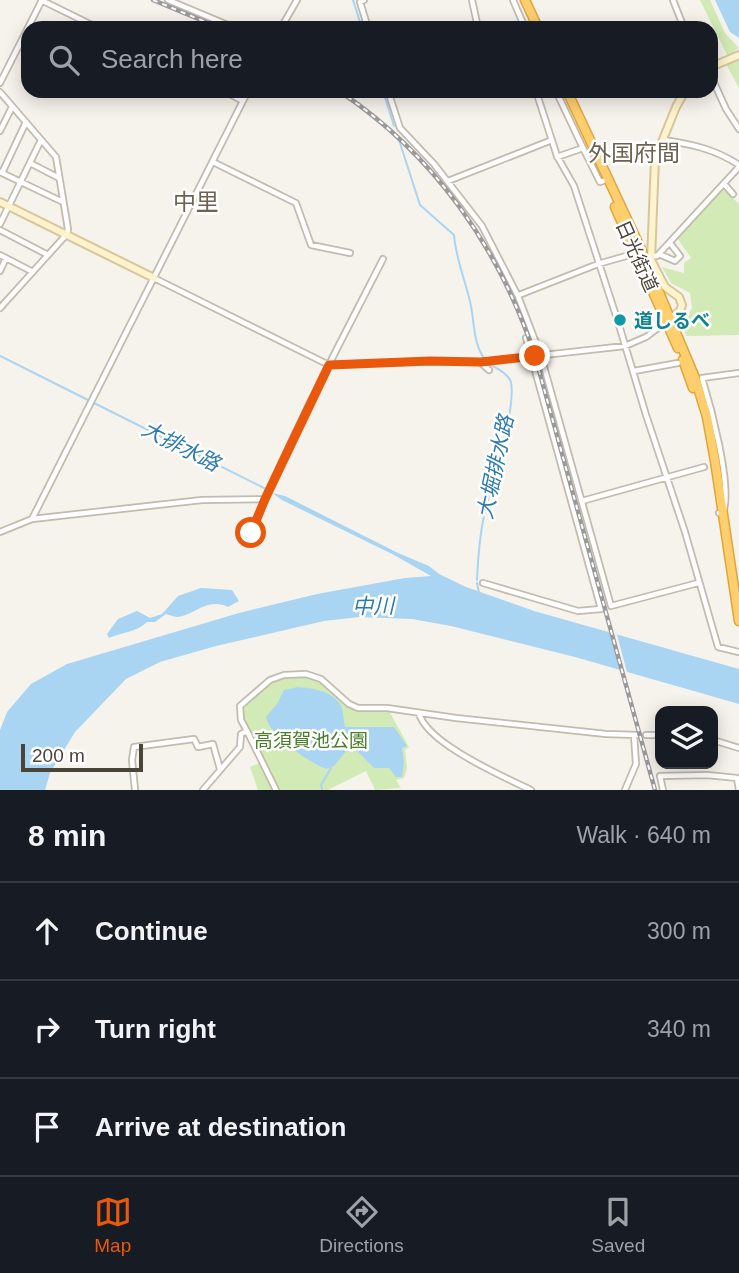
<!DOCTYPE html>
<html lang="en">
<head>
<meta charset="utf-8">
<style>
  body { margin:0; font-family:Arial,"Noto Sans JP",sans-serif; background:#20242c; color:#f1f3f6 }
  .controls { position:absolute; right:21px; bottom:21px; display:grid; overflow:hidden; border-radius:14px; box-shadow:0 4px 18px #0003 }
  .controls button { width:63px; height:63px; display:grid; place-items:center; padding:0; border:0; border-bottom:2px solid #363941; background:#171b24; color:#f1f3f6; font:35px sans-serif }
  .scale { position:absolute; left:21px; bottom:18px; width:122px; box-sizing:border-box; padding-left:7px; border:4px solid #4b4439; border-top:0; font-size:19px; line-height:24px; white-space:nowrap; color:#4b4439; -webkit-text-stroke:5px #fff; paint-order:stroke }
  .stop { position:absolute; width:21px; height:21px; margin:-16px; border:5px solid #ea580c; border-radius:50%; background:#fff }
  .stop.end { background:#ea580c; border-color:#fff; box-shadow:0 2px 7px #0008 }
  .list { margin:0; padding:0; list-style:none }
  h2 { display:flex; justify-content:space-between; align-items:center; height:91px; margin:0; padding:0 28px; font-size:30px }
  h2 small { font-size:23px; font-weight:400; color:#9ea1a6 }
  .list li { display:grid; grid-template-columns:46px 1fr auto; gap:21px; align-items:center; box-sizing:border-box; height:98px; padding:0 28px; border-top:2px solid #363941 }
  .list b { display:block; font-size:26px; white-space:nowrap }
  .list em { font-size:23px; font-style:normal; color:#9ea1a6 }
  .icon { flex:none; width:38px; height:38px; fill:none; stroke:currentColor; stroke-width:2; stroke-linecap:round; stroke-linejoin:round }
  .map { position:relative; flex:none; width:739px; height:790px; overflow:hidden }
  .search { position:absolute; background:#171b24; box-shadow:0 4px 18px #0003; left:21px; right:21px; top:21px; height:77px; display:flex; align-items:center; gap:18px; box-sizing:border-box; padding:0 24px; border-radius:21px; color:#9ea1a6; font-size:26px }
  .sheet { height:385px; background:#171b24 }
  nav { display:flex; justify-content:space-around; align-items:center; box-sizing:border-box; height:98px; border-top:2px solid #363941; background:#171b24; font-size:19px; color:#9ea1a6 }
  nav a { display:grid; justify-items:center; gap:4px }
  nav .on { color:#ea580c }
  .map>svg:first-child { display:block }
</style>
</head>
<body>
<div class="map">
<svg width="739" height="790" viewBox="0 0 739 790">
  <rect width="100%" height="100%" fill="#f6f3ec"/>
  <path fill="#d2eab5" d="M700 0H710L725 33 739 48 731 54 734 60 739 58V88L726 64 730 61Z
    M725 190 739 204V335L686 336 683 325 692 308 690 293 671 283 662 267 684 273V263L691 258 677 238 716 195Z
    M291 675 309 676 320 680 358 710 389 711 409 747 405 750 407 768 404 778 396 780 401 788 375 790 366 771 328 790H279L244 721 243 706 265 684Z
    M260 763 274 790H258L250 767Z"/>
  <path fill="#a9d4f2" d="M715 0H739V38L730 32Z
    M272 493 285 496 398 553 429 566 439 574 466 587 534 611 739 669V704L575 657 451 626 412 619 359 617 324 621 216 646 160 662 126 679 75 732 50 773 45 790H0V730L7 712 31 684 67 664 239 613 317 594 405 578 431 576 394 555 282 500Z
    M201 588 232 590 239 601 228 607C207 597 193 616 178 617 174 617 170 615 166 614L155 622H147C137 632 122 632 109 638L107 634 118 619 137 611 150 618 162 614 178 596Z
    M298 687C312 688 332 691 340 704 344 710 343 720 345 727H394L407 746 402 748 404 763 402 777H396L389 768H374L351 745 334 766 326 769C310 763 268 734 266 717L277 704 284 690Z"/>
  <path fill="#f6f3ec" d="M609 629 616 631 628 676 621 674Z"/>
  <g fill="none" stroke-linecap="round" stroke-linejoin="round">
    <path stroke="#a9d4f2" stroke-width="2" d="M353 0 362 28
      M383 91 394 126
      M399 140 420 205 454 235C456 260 466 282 471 306 474 322 474 347 485 359
      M0 356 90 401
      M94 403 268 490
      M477 580C478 557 480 533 485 511 491 486 519 400 510 380 506 372 496 368 489 364
      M477 583 479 593
      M322 789 321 785 331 768"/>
    <defs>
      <path id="street" d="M41 0 98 28
        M168 0 235 28
        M364 0 360 2 368 28
        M472 0 478 28
        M513 0 525 28
        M673 0 684 28
        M281 28 297 0
        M711 76 726 109 739 129
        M0 83 42 0
        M224 91 243 101
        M388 91 400 128 434 164 482 226 518 296 541 356 611 606 698 583
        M536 91 557 156 574 186 619 325 646 415 685 532 718 647 739 652
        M556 91 583 148
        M0 92 56 157 68 229 67 234 0 308
        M0 131 12 107
        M663 140C691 144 715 149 739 165
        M557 157 583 148 600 182 603 181
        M213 162 296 203 311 245 350 253
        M30 163 59 178
        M0 172 63 202
        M2 173 26 122
        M448 181 552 140
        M724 184 733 194
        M0 224 41 140
        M0 230 48 255
        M659 254 675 261 680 256 670 243
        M0 255 33 272
        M652 256H657L739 167
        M0 271 6 258
        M154 278 329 365 431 361 480 362 625 346 646 337 666 322
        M519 295 598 264 633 254
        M481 363 489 370
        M634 371 678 363
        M582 501 704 467
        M719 513 724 510C731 482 711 407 702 378L739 373
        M32 519 248 91
        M0 532 32 519 202 500 265 499
        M251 533C289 439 337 349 383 259
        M483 583 578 611 601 609 526 338
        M419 713C426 743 504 777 531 790
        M247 731 276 790
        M646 735H660
        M713 740 739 748
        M135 790 132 760 134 747 194 739 198 747 213 744 220 769
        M203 790 240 747 241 734 247 731 241 720 240 706 270 680 284 675 306 674 321 679 349 704 358 708H387L456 718 606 734 638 735
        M625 790 636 764 634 735
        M663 790 660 776 707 775 737 778 739 790"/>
      <path id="secondary" d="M711 67 739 55
        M0 202 154 278
        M668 320 680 311 682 305 679 297 665 287 651 260 655 159 676 107 685 91"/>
      <path id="highway" d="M525 0 538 28
        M567 91 640 247 695 378 707 417 715 461 739 621
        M615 207 678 348
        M683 360 693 388"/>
    </defs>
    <use href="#street" stroke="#c2bbae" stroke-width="8"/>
    <use href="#secondary" stroke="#d6c79b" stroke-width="10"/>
    <use href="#highway" stroke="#e0a43c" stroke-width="11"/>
    <use href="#street" stroke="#fff" stroke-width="4.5"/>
    <use href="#secondary" stroke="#fff3cd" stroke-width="6"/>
    <use href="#highway" stroke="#ffcf6e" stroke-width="8"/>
    <defs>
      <path id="rail" d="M153 0 220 28
        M339 91C434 154 500 249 535 356L655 790"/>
    </defs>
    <use href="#rail" stroke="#9a9a9a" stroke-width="4.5"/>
    <use href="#rail" stroke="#fff" stroke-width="2" stroke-dasharray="5" stroke-linecap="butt"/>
  </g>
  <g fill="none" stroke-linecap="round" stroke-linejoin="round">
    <path stroke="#ea580c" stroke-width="9" d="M251 533 265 499 329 365 430 361 481 362 535 356"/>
  </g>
  <circle fill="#0f9aa8" stroke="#fff" stroke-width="2.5" cx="620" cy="320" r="7"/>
  <g text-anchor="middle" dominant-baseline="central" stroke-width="5" stroke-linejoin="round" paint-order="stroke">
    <g font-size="19" fill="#4b4439" stroke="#fff">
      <text transform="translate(637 256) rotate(66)">日光街道</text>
    </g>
    <g font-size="19" font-weight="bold" fill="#0d838f" stroke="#fff" text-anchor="start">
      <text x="634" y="320">道しるべ</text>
    </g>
    <g font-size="19" fill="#4a7f2a" stroke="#fff">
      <text x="311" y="740">高須賀池公園</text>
    </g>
    <g font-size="21" font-style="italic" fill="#2e7ab2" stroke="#fff">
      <text transform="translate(181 446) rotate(27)">大排水路</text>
      <text transform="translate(495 467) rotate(-78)">大堀排水路</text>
      <text transform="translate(373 606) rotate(-1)">中川</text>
    </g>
    <g font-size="23" fill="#6e6250" stroke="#fff">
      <text x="634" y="153">外国府間</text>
      <text x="196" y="202">中里</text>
    </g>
  </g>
</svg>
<div class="controls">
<button><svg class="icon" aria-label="layers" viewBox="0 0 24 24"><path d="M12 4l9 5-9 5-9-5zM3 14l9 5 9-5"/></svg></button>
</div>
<div class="scale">200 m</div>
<div class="stop" style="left:251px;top:533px"></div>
<div class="stop end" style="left:535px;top:356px"></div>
<div class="search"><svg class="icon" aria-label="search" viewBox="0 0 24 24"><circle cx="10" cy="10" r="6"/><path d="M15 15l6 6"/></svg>Search here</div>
</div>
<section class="sheet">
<h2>8 min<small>Walk · 640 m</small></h2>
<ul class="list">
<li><svg class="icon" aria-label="ahead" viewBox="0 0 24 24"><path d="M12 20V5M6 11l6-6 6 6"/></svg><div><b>Continue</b></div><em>300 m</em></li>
<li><svg class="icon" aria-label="right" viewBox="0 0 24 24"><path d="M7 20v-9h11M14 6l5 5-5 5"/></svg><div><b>Turn right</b></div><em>340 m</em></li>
<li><svg class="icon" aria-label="arrive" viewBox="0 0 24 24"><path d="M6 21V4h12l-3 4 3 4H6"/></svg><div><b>Arrive at destination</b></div></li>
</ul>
</section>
<nav>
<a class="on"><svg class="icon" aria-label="map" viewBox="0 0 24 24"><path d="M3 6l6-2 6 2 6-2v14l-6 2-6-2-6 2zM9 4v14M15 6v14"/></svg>Map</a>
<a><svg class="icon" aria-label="directions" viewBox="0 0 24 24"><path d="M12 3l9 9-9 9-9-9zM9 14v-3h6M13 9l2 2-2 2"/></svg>Directions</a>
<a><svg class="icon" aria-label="saved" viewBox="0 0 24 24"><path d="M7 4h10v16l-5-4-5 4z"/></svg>Saved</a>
</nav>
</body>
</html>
